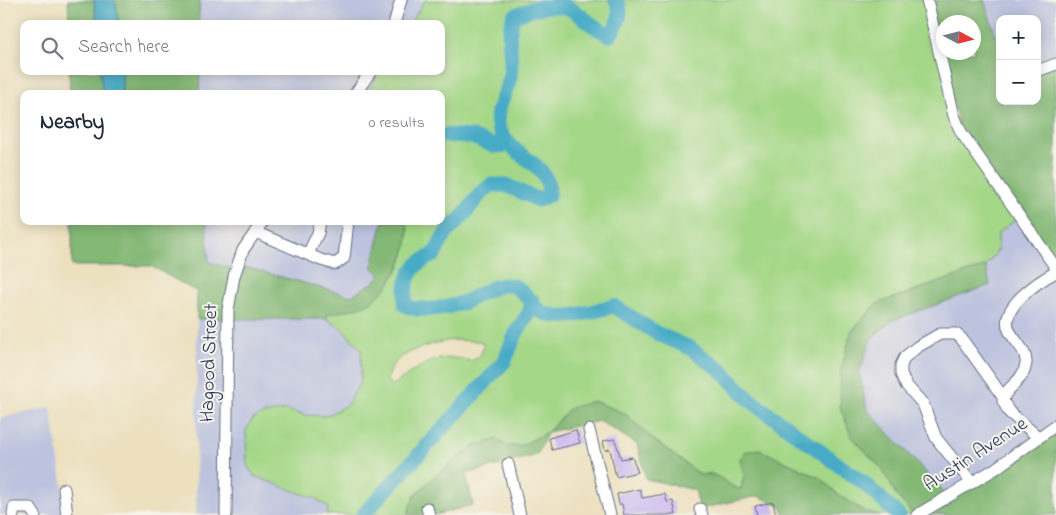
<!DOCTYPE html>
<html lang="en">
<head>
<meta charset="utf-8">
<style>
  body { margin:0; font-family:"Indie Flower",sans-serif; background:#f2f2f3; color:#1f2937 }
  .controls { position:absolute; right:15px; top:15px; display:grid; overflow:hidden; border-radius:10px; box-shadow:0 2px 12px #0003 }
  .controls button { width:45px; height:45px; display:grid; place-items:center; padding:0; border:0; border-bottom:1px solid #e0e1e3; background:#fff; color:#1f2937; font:25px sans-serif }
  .compass { position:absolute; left:936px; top:15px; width:45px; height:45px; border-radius:50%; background:#fff; box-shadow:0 2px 12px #0003; rotate:97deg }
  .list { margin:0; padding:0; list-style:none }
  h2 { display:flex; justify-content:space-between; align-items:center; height:65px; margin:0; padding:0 20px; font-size:21px }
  h2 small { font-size:16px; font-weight:400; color:#747a83 }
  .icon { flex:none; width:28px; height:28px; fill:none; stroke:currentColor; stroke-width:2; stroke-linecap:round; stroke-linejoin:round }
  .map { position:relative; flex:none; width:1056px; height:515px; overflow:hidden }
  .search { position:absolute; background:#fff; box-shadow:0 2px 12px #0003; left:20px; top:20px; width:425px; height:55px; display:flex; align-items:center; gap:12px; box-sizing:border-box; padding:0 18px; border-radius:10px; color:#747a83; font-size:19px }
  .panel { position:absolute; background:#fff; box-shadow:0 2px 12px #0003; left:20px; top:90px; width:425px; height:135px; border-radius:10px }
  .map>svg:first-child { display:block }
</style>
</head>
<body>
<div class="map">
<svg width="1056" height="515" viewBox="0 0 1056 515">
  <rect width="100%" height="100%" fill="#f7f3e8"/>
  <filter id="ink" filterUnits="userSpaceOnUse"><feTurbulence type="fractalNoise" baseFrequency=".02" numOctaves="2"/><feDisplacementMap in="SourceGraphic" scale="10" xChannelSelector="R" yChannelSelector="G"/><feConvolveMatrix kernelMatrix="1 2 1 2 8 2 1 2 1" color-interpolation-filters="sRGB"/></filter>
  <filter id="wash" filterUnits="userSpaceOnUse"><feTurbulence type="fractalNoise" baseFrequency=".0096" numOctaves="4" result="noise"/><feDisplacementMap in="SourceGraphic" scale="20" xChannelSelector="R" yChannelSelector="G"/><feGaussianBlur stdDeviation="1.12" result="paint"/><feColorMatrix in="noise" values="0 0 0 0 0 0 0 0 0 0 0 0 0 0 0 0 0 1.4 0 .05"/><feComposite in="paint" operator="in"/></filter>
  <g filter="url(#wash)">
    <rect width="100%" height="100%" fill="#ece0bf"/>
    <path fill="#bdc3de" d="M200 0H425L411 24H198Z
      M984 0H1056V148L1037 101V19H1000V49Z
      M200 71H384L367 94H199Z
      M1020 217 1056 268V425L949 497 867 410 859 373 870 339 891 321 990 285 986 266 998 250V233Z
      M206 221H383L372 267 380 275 374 282 351 296 246 267 244 272 209 262Z
      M197 319H327L341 328 361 349V382L347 405 326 416 305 415 286 410 254 476 316 499 328 507 327 515H196Z
      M51 407 67 515H0V418Z"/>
    <path fill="#a4d787" stroke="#608372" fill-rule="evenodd" d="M425 0H927L954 116 1020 217 998 233V250L986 266 876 304 851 332V436L882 469 897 496 914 515H881L865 512 839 495 820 478 758 449 740 459 744 476 741 489 732 487 711 473 701 475 654 440 624 413 570 408 548 432 520 446H507L437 474 415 495 407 515H327L328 507 316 499 254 476 247 465 246 430 253 419 264 414 286 410 305 415 326 416 347 405 361 382V349L341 328 327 319V315C346 304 376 291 391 279 403 269 411 235 406 221H441V94H384L385 92 369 90 381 71H441V24H410ZM452 340 480 341 484 346 480 356 471 361C437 351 418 367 392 386L387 380C390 352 429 345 452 340Z"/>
    <path fill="#83b874" stroke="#4f7469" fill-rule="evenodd" d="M68 0H94L97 24H69Z
      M115 0H200L198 24H119Z
      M927 0H984L1000 49 998 65 1000 101H1037V70L1056 64V268L961 132ZM944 22H974V52H944Z
      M69 71H100L103 94H70Z
      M122 71H200L199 94H122Z
      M72 221H206L209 262 244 272 245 267 351 296 374 282 380 275 372 267 383 221H406C415 245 391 291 369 303 356 310 341 311 327 315V319H197V292L151 266H72Z
      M986 266 990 285 891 321 871 339 859 373 867 410 949 497 1056 425V515H914L897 496 882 469 851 436 840 407 841 369 851 332 876 304Z
      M594 401 624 413 654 440 701 475C723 472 723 485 741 489L744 476 740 459 745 452 758 449 820 478 839 495 865 512 881 515H784L782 507 758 496 700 509 695 490 646 479 637 444 599 421 548 432 537 455 466 474 473 505 435 515H407L415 495 437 474 472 447 497 439 507 446H520L548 432 570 408Z"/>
    <path fill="#47aac6" stroke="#316c92" d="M94 0H115L119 24H97Z
      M100 71H122V94H103Z"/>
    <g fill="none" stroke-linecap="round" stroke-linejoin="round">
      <path stroke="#47aac6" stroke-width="2.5" d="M714 369 845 464 906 515"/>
      <path stroke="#47aac6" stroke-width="15" d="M616 0C624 12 618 25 610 35 591 27 586 18 571 9 554 1 529 9 514 16 504 38 514 55 510 76 507 95 491 112 500 131 513 159 550 161 549 195L538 200 506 185H491L481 193 464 215 446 233 434 255C410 264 404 280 405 305 420 314 455 307 471 299 482 293 494 285 507 285 523 285 529 303 539 310 560 324 592 311 614 306L656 333 690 348 721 370 750 400 865 484 898 515
        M441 135 472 137 494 146 510 145
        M363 515 504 362 517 331 529 313 533 301"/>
    </g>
    <g id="blocks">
      <path fill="#c8b4f1" d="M576 430 580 443 552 450 549 438Z
        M615 439 621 459 632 457 638 472 616 477 610 449 605 450 603 441Z
        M640 489 642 498 665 494 667 502 673 501 676 515H624L622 504H619L617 494Z
        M773 502 776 515H757L755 506Z"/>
    </g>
  </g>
  <g filter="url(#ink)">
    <use href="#blocks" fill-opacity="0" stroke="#646d80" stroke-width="1"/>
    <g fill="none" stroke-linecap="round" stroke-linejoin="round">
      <defs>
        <path id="minor" d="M927 0 954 116 961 132 1056 268
          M394 24 401 0
          M1037 71 1056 64
          M355 94 371 71
          M255 232 321 260 335 264 344 258 348 221
          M308 254 318 233 320 221
          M589 430 610 515
          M1038 437 1009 412 1003 401C1004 387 1024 383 1026 363 1027 350 1014 341 1009 330 999 307 1039 281 1056 272
          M508 464 520 515
          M972 483 936 438 923 404 906 385 901 374V365L905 357 917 347 940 334H956L961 338 1003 397
          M64 489 67 515
          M427 508 429 515
          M700 509 702 515
          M13 515 14 508H30L35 515
          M226 515 228 310 234 276 243 250 263 221
          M917 515 995 469 1056 425"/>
      </defs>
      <use href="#minor" stroke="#646d80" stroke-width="13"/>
      <use href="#minor" stroke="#fff" stroke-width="11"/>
    </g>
  </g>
  <g text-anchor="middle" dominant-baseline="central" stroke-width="4" stroke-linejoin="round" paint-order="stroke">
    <g font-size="20" fill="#1b2f5e" stroke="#f7f3e8">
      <text transform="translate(210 363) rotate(-88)">Hagood Street</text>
      <text transform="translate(976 455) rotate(-33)">Austin Avenue</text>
    </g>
  </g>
</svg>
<div class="controls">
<button>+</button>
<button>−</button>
</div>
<svg class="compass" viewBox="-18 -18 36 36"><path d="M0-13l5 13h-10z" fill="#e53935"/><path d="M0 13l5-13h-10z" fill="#747a83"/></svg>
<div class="search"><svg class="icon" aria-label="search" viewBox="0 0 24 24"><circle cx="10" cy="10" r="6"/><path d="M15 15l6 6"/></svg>Search here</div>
<section class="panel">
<h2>Nearby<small>0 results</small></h2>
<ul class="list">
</ul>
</section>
</div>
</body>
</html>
